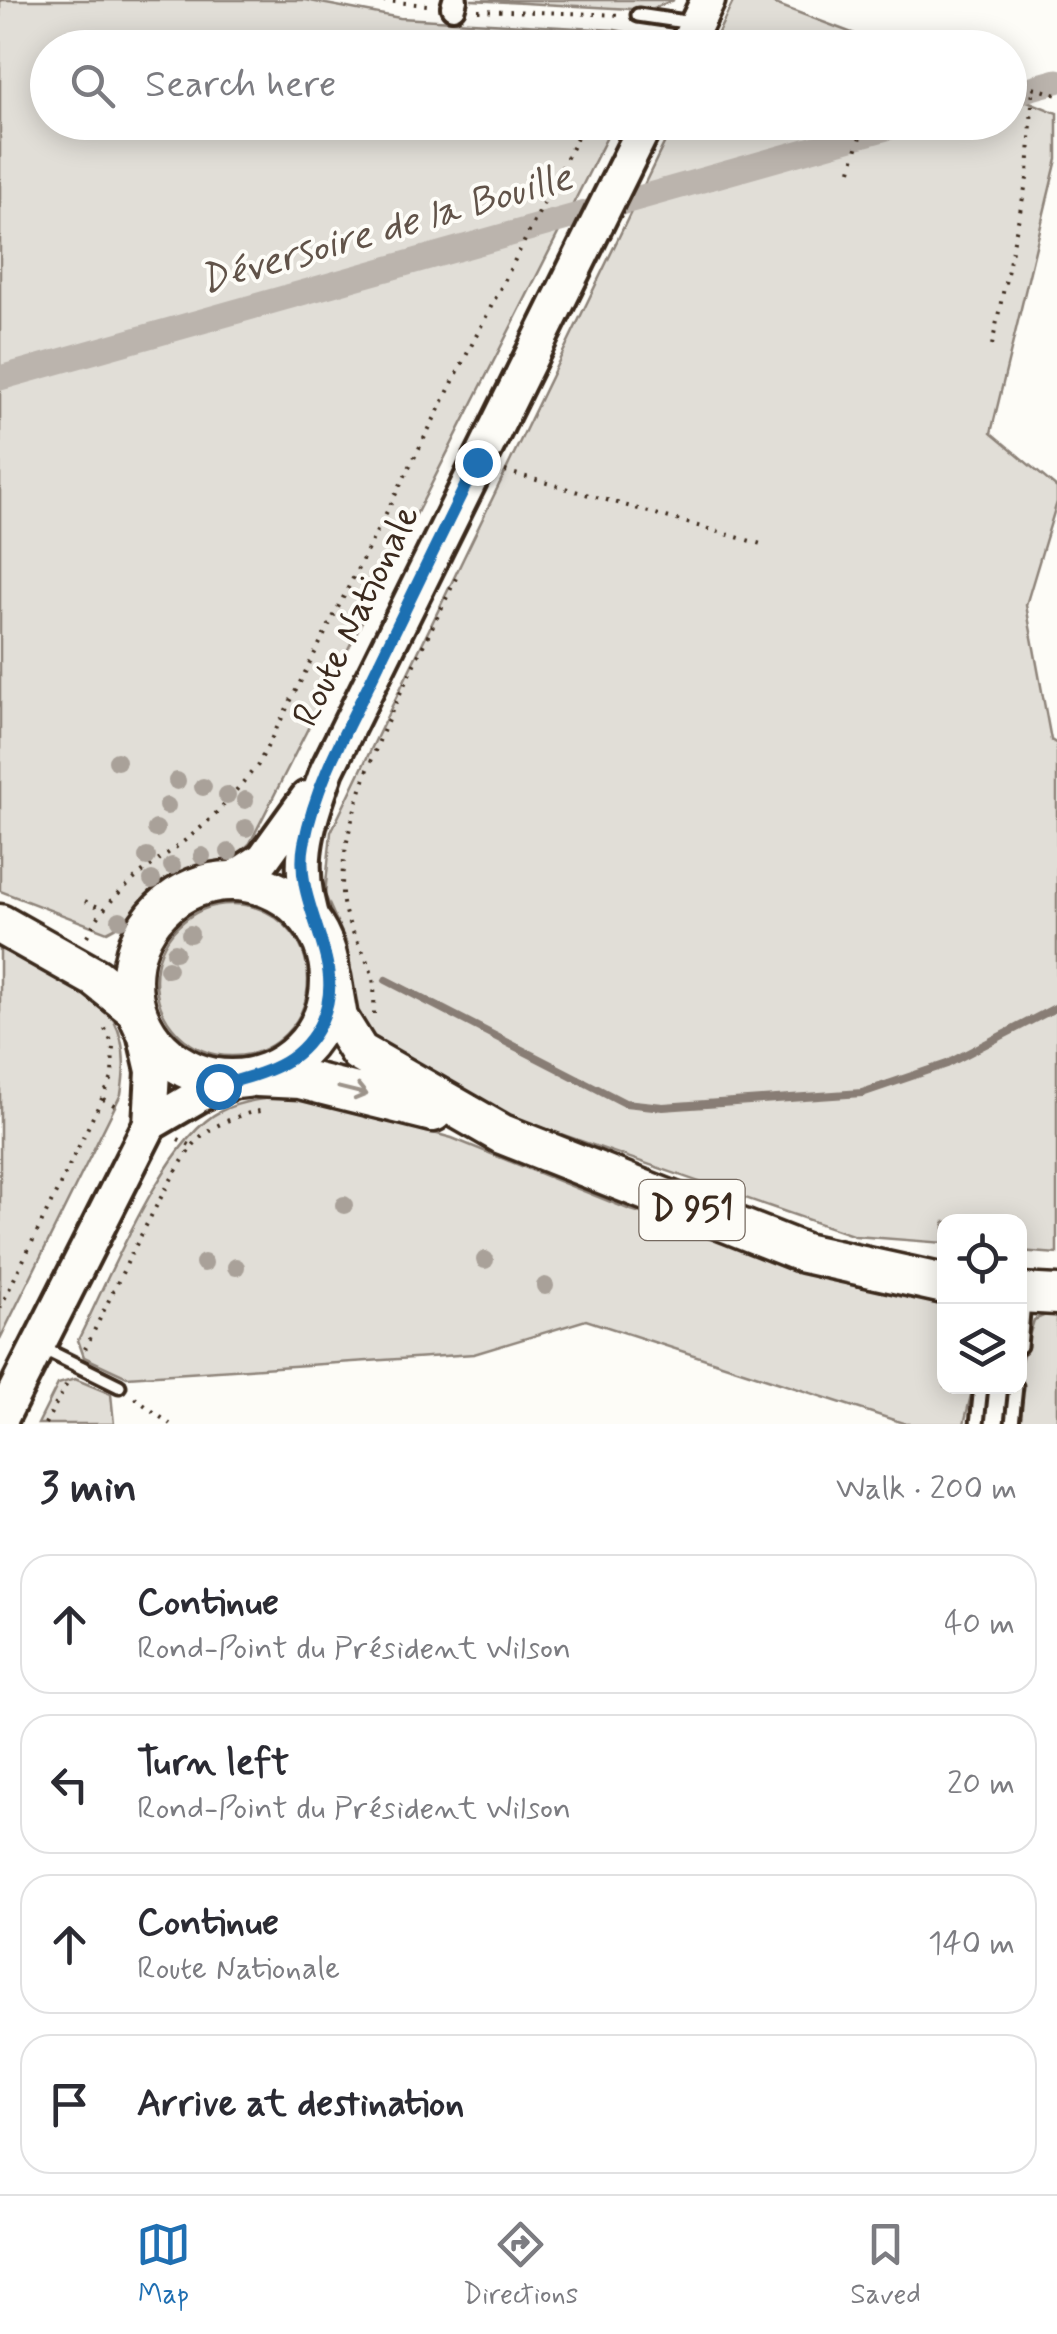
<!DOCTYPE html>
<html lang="en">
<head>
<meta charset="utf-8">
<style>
  body { margin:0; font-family:Mynerve,sans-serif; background:#f7f7f7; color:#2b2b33 }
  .controls { position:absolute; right:30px; bottom:30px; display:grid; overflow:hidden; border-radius:20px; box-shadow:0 5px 25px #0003 }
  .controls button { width:90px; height:90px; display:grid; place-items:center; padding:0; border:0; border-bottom:2px solid #e1e1e2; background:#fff; color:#2b2b33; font:50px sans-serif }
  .stop { position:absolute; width:30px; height:30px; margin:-22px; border:8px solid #1f6fb2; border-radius:50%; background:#fff }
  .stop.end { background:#1f6fb2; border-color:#fff; box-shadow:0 2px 10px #0008 }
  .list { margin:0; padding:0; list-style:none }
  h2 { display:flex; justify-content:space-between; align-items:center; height:130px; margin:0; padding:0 40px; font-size:42px }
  h2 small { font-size:32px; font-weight:400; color:#7c7c81 }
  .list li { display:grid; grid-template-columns:65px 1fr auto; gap:30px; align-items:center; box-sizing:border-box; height:140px; margin:0 20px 20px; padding:0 20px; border:2px solid #e1e1e2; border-radius:30px }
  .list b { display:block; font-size:38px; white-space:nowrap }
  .list p { margin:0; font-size:32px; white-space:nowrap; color:#7c7c81 }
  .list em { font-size:32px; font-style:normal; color:#7c7c81 }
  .icon { flex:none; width:55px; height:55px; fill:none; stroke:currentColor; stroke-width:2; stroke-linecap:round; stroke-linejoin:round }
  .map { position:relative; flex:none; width:1057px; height:1424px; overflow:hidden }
  .search { position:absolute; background:#fff; box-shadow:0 5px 25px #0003; left:30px; right:30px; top:30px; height:110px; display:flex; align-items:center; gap:25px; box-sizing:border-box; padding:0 35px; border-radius:55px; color:#7c7c81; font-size:38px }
  .sheet { height:770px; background:#fff }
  nav { display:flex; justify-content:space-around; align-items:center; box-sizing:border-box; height:140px; border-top:2px solid #e1e1e2; background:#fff; font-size:28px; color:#7c7c81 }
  nav a { display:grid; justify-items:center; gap:5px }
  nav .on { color:#1f6fb2 }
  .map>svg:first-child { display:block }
</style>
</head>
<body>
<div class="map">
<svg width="1057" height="1424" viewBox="0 0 1057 1424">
  <rect width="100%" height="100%" fill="#fdfcf7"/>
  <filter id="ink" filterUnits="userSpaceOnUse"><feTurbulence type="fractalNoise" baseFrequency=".01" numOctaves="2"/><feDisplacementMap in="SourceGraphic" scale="20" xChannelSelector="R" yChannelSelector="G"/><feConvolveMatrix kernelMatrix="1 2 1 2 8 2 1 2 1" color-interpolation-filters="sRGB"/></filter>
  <g filter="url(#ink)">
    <path fill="#e1ded7" stroke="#8e847a" stroke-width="2.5" d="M0 0H305L400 18 615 30 635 34 646 46 48 48V122L614 123 250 843C227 869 185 870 154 891 136 903 129 922 107 932L0 891Z
      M471 0H674L649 10Z
      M734 0H765L889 47H711Z
      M1010 94 1057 113V159L991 433 1057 488V502L1026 605 1051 740 1057 744V1254L1020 1251V1222H944V1243L855 1236 492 1110 374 1052 351 1019 347 944 325 895 331 832 674 123 1010 122Z
      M156 980a76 76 0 1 1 152 0a76 76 0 1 1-152 0Z
      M0 949C75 982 138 997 121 1094L0 1339Z
      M297 1096 452 1138 628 1209 863 1282 944 1301V1386L973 1387 964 1424H906L586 1320 474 1354 127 1377 84 1357 78 1340C107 1283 165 1138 221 1111 245 1099 271 1098 297 1096Z
      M1057 1310V1424H1015L1020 1364 1034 1320Z
      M75 1379 111 1394 114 1424H38L58 1384Z"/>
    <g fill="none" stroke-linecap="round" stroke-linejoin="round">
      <path stroke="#887d74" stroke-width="8" d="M386 980 625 1103 663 1107 862 1093 947 1064 1057 1007"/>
      <path stroke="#bbb4ad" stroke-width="25" d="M1010 94 1057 81
        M0 378 908 122"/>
      <defs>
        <path id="service" d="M638 15 692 23
          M1020 1346 1024 1301
          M42 1348 119 1386
          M977 1424 981 1386
          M1012 1424 1016 1386"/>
        <path id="minor" d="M453 7 455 0"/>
        <path id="secondary" d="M685 48 708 0
          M231 880 263 859 307 798
          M315 928C293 865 306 830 327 770L647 122
          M150 1124 203 1093 238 1080
          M0 1421 150 1124 153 1071 142 1024"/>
        <path id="primary" d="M132 980a99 99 0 1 1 198 0a99 99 0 1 1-198 0Z
          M0 924 96 978 136 1010
          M331 977 338 1018 359 1052 502 1134 804 1253 944 1284
          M257 1077 300 1079 433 1112
          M1020 1293 1057 1295"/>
      </defs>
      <use href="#service" stroke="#3b2a1e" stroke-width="19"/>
      <use href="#minor" stroke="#3b2a1e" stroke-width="30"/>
      <use href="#secondary" stroke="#3b2a1e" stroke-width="40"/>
      <use href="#primary" stroke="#3b2a1e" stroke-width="45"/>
      <path stroke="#3b2a1e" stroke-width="4" stroke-dasharray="2.5 8" stroke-linecap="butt" d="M372 0 428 5
        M478 10 623 15
        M626 48 637 34
        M884 48 885 46
        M851 170 864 122
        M992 345 1028 174 1033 87 1057 95
        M505 471 761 544
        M85 901 101 908
        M87 936C114 883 162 862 205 824 224 806 240 785 258 765L585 122
        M374 1014C374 1000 376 982 370 969 360 942 342 920 342 891 341 794 415 666 456 578
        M103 1099 121 1109
        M178 1139 194 1147
        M0 1308 112 1078 113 1045 102 1023
        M85 1349C105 1310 176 1154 204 1134 222 1121 246 1112 267 1110
        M135 1398 170 1424
        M45 1424 69 1380"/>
      <use href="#service" stroke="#fdfcf7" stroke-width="11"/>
      <use href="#minor" stroke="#fdfcf7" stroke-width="22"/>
      <use href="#secondary" stroke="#fdfcf7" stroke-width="32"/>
      <use href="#primary" stroke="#fdfcf7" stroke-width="38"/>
    </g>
    <g fill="#a9a199">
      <circle cx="117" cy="761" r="9"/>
      <circle cx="177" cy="781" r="9"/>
      <circle cx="203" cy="787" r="9"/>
      <circle cx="227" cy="795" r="9"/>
      <circle cx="245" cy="800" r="9"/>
      <circle cx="167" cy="806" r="9"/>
      <circle cx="246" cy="828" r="9"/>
      <circle cx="156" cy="829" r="9"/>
      <circle cx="229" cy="852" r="9"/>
      <circle cx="202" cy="856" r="9"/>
      <circle cx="147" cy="857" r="9"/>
      <circle cx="172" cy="866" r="9"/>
      <circle cx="152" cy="880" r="9"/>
      <circle cx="120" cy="920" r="9"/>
      <circle cx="190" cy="934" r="9"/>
      <circle cx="175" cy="952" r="9"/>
      <circle cx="168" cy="969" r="9"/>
      <circle cx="344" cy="1205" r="9"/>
      <circle cx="485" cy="1260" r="9"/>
      <circle cx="204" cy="1263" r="9"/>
      <circle cx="236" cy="1267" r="9"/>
      <circle cx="545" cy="1286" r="9"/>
    </g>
    <defs><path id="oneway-shaft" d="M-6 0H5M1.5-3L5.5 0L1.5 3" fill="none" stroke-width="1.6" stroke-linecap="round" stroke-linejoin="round" transform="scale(2.5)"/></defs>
    <use stroke="#9c938a" href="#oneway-shaft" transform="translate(353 1091) rotate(14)"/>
  </g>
  <g fill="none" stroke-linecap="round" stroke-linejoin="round" filter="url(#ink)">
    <path stroke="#1f6fb2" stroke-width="12" d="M218 1086C261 1073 301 1067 322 1020 349 960 292 906 304 844 315 786 344 734 370 682 405 609 441 535 477 462"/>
  </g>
  <g text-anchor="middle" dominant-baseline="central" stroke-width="8" stroke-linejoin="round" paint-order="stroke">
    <rect fill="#fdfcf7" stroke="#75695f" stroke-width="2.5" x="639.5" y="1180" width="105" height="60" rx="8"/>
    <g font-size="35" font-weight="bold" fill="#3b2a1e">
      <text x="692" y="1210">D 951</text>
    </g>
    <g font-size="38" fill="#3b2a1e" stroke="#fdfcf7">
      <text transform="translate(357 616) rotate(-64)">Route Nationale</text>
    </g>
    <g font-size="40" font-style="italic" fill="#615349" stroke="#fdfcf7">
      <text transform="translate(386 230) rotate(-16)">Déversoire de la Bouille</text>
    </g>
  </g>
</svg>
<div class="controls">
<button><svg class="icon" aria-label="locate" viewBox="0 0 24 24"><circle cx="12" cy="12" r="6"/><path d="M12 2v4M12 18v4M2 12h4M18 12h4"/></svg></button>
<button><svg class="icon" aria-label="layers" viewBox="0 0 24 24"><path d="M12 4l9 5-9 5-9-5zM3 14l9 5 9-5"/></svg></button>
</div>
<div class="stop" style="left:218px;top:1086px"></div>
<div class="stop end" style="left:477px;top:462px"></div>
<div class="search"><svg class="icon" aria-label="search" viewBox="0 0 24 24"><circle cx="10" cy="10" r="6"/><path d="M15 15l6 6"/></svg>Search here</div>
</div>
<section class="sheet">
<h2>3 min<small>Walk · 200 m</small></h2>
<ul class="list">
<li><svg class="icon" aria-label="ahead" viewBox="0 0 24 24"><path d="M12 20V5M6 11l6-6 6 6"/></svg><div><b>Continue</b><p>Rond-Point du Président Wilson</p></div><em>40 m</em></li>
<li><svg class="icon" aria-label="left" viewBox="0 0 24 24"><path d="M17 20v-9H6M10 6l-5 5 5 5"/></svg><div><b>Turn left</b><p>Rond-Point du Président Wilson</p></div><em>20 m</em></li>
<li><svg class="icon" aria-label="ahead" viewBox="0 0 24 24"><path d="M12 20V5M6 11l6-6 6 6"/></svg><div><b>Continue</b><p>Route Nationale</p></div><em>140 m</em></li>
<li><svg class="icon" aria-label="arrive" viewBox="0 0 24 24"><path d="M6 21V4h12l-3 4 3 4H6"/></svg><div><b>Arrive at destination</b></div></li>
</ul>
</section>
<nav>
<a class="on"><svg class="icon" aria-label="map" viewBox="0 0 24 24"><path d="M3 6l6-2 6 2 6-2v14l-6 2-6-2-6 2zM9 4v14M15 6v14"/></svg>Map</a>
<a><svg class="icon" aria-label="directions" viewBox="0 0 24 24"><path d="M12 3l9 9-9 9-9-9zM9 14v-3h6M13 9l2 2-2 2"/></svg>Directions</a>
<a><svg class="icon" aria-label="saved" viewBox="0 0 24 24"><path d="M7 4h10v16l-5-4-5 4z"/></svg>Saved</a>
</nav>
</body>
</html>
